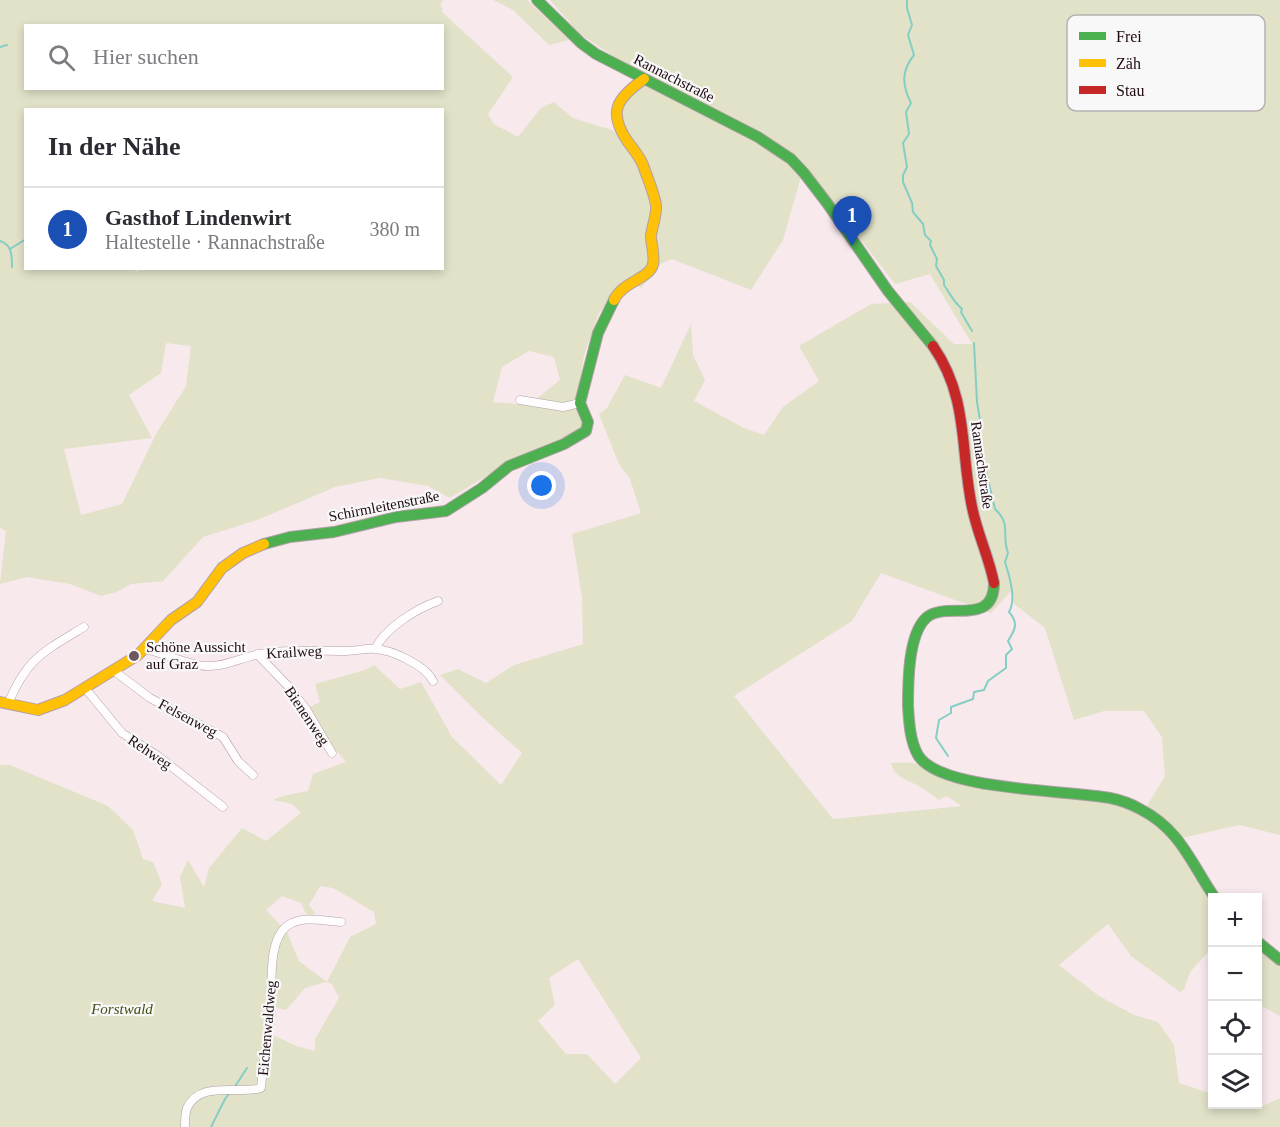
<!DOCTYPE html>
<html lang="de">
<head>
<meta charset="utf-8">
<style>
  body { margin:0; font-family:"Times New Roman",serif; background:#f2f2f3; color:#2b2b33 }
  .controls { position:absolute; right:18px; bottom:18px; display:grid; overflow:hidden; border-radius:0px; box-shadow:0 3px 9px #0003 }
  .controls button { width:54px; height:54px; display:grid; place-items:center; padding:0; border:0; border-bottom:2px solid #e1e1e2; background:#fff; color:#2b2b33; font:30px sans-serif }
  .you { position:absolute; left:542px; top:486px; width:21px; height:21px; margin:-15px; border:4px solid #fff; border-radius:50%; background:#1a73e8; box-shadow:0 0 0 9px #1a73e833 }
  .badge { display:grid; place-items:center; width:39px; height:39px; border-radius:50%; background:#6c585e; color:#fff; font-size:20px; font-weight:700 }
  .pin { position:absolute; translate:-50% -50px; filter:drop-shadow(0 2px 3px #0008) }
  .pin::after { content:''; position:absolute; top:32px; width:21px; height:18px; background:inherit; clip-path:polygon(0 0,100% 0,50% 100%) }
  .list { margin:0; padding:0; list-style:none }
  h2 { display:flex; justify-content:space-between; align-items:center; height:78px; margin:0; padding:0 24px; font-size:26px }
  h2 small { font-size:20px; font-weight:400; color:#7c7c81 }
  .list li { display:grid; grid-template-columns:39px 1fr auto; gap:18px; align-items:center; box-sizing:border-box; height:84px; padding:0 24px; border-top:2px solid #e1e1e2 }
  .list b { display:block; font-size:22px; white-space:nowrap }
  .list p { margin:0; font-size:20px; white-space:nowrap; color:#7c7c81 }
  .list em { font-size:20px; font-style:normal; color:#7c7c81 }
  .icon { flex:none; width:33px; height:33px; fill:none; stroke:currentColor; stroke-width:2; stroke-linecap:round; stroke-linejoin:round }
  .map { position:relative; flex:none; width:1280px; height:1127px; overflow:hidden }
  .search { position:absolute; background:#fff; box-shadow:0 3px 9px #0003; left:24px; top:24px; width:420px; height:66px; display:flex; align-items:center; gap:15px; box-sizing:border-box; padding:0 21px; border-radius:0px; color:#7c7c81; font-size:22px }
  .panel { position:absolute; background:#fff; box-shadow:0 3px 9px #0003; left:24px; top:108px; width:420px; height:162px; border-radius:0px }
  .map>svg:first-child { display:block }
</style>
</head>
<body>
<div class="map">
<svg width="1280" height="1127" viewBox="0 0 1280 1127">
  <rect width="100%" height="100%" fill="#f8e9ed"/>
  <path fill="#e1e2c8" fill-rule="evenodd" d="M0 0H443L440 6 443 9 441 11 513 77 488 114 494 124 518 137 541 108 554 102 573 118 612 130 620 136C621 101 627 100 651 77L646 72 641 74 580 34 550 0H1280V835L1239 825 1182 838 1147 806 1165 776 1162 737 1144 711H1104L1074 720 1045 628 1014 604 1011 591 991 613 881 573 852 621 734 696 833 819 962 806 947 796 939 800C932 795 925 789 917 785 907 780 894 777 891 763 916 762 917 762 937 776L1108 800 1144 815 1174 839 1212 900V948L1190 972 1184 989 1180 992 1131 956 1108 924 1059 965 1099 996 1134 1015 1158 1022 1174 1045 1179 1083 1212 1094V1104L1251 1105 1261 1107 1280 1098V1127H0V765H10L108 806 133 830 143 859 153 862 162 884 152 901 185 908 180 877 188 860 204 887 209 868 242 828 266 841 301 813 292 804 273 800C284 794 296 794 308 791L313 774 346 762 335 749 308 708 320 702 315 684 365 670 374 665 400 689 421 682 452 737 501 785 522 753 482 717 440 675 458 669 486 683 514 665 583 644 582 598 572 534 641 513 630 479 619 464 599 414 607 408 625 375 661 388 691 324 693 355 705 380 694 401 744 428 764 435 783 407 819 381 799 346 871 304 910 302 954 344H972L930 274 895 284 804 166 783 240 751 290 672 259 662 263 641 288 627 280 599 313 584 355 576 407 584 427 488 475 450 498 428 486 380 478 335 487 260 519 203 537 163 581 131 584 117 592 101 596 70 584 27 577 0 584 6 531 0 528ZM26 26H442V88H26ZM26 110H442V268H144L136 272 134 268H26ZM166 343 191 346 186 386 156 434 122 504 81 515 64 449 152 438 129 395 161 373ZM529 351 554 357 560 380 529 405 493 402 502 367ZM320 886 333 888 374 912 376 924 350 937 327 982 299 961 287 932 266 910 282 896 301 903 307 916 316 914 309 905ZM578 959 641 1058 615 1084 587 1054H566L538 1021 555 1005 549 978ZM326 982 332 984 339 998 315 1039V1051L296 1046 271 1034 275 1007 286 1010 305 988Z
    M493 0H527L569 40 549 45 513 10Z
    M1258 945 1273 958 1280 967V1016L1258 1004Z"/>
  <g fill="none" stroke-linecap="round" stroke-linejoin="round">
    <path stroke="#85cec3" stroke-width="2" d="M907 0V8L912 25 908 35 914 55C901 71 902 85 911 103L906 112 909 134 903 143 907 167 903 175V182L912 203 913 212 923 224 925 235 931 241 930 245 937 259 936 266 944 280V285C951 295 952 300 962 309L961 312 972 331
      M0 47 7 45
      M0 241C12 245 12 255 12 267
      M10 249 26 239
      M948 756 936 738 939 720 951 713V707L973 699 974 692 984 690 988 681 1006 668V655L1012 649 1008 641C1015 630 1019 623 1009 612 1017 599 1009 575 1005 562L1008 553C1001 534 1012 525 995 509L977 433 980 428V420L977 402 974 343
      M234 1088 247 1068
      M211 1127 225 1099 230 1092"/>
    <defs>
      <path id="street" d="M520 400 563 407 580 403
        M145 649C165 653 189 666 207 666 225 667 242 657 260 654 289 649 318 651 347 651 356 651 366 648 375 649 392 650 425 665 433 681
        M375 649C385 628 416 609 438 601
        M257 654 288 686 306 709 332 753
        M113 670 150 698 223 737 238 761 253 775
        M85 688 122 733 158 756 223 807
        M8 704C27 658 43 652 84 627
        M185 1127C185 1121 185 1113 187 1108 200 1080 238 1095 261 1088 263 1063 268 1039 271 1015 273 991 266 942 287 926 302 915 323 921 341 922"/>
      <path id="fast" d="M537 0 581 43 596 54 758 137 791 159 804 173 827 203 888 291 933 346
        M264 544 290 537 334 532 396 517 446 511 482 488 509 466 564 444 586 431 588 422 580 403 598 333 614 300
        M994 583C994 628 945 600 926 618 908 635 908 683 908 706 909 722 910 741 918 755 939 791 1069 790 1110 798 1120 800 1131 804 1140 809 1180 829 1191 863 1215 898
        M1258 942 1280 960"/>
      <path id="slow" d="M614 300C623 281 650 279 653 264 655 255 651 245 651 236 652 226 657 215 656 205 654 192 647 177 643 165 640 157 633 149 628 142 607 112 617 98 644 79
        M0 702 38 710 65 700 138 655 171 620 197 602 222 568 243 553 264 544"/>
      <path id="jam" d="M933 346C969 398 960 450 972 507 977 533 989 557 994 583"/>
    </defs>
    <use href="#street" stroke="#b2a0a6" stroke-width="9"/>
    <use href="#fast" stroke="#b2a0a6" stroke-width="12"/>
    <use href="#slow" stroke="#b2a0a6" stroke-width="12"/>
    <use href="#jam" stroke="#b2a0a6" stroke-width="12"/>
    <use href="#street" stroke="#fefcfc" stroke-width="8"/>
    <use href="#fast" stroke="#4caf50" stroke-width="10"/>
    <use href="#slow" stroke="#ffc107" stroke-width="10"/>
    <use href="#jam" stroke="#c62828" stroke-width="10"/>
  </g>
  <circle fill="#6c585e" stroke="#f8f8f8" stroke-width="2" cx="134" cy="656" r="6"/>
  <g text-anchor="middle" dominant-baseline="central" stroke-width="4.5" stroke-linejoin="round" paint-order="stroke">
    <g font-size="15" fill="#200a11" stroke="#f8f8f8">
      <text transform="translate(674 78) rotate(27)">Rannachstraße</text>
      <text transform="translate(982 465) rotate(82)">Rannachstraße</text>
      <text transform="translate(384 506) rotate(-11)">Schirmleitenstraße</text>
      <text transform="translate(294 652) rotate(-3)">Krailweg</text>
      <text transform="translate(307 716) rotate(56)">Bienenweg</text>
      <text transform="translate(188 718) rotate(28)">Felsenweg</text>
      <text transform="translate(150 752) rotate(34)">Rehweg</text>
      <text transform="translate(267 1028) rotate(-85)">Eichenwaldweg</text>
    </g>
    <g font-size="15" fill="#200a11" stroke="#f8f8f8" text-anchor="start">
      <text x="146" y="647">Schöne Aussicht<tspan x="146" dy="17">auf Graz</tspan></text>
    </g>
    <g font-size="15" font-style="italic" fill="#414e15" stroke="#f8f8f8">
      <text x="122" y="1009">Forstwald</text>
    </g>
  </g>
  <rect x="1067" y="15" width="198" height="96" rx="9" fill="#f8f8f8" stroke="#b7b1b3" stroke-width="1.5"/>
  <rect x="1079" y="32" width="27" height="8" fill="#4caf50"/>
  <rect x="1079" y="59" width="27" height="8" fill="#ffc107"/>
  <rect x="1079" y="86" width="27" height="8" fill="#c62828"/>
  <g font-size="16" fill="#200a11">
    <text x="1116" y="42">Frei</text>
    <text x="1116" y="69">Zäh</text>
    <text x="1116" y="96">Stau</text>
  </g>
</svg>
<div class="controls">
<button>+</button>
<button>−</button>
<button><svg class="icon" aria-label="locate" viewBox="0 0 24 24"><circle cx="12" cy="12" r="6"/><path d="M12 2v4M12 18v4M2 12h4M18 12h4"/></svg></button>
<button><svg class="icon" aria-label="layers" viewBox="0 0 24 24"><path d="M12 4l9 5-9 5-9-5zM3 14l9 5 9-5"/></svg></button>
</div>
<div class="you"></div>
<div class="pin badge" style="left:852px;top:246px;background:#1a4fb4">1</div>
<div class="search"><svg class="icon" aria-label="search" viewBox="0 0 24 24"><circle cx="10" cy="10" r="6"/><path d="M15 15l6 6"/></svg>Hier suchen</div>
<section class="panel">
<h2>In der Nähe<small></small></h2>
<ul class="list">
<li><span class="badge" style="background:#1a4fb4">1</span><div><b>Gasthof Lindenwirt</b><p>Haltestelle · Rannachstraße</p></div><em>380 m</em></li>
</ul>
</section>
</div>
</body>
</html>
